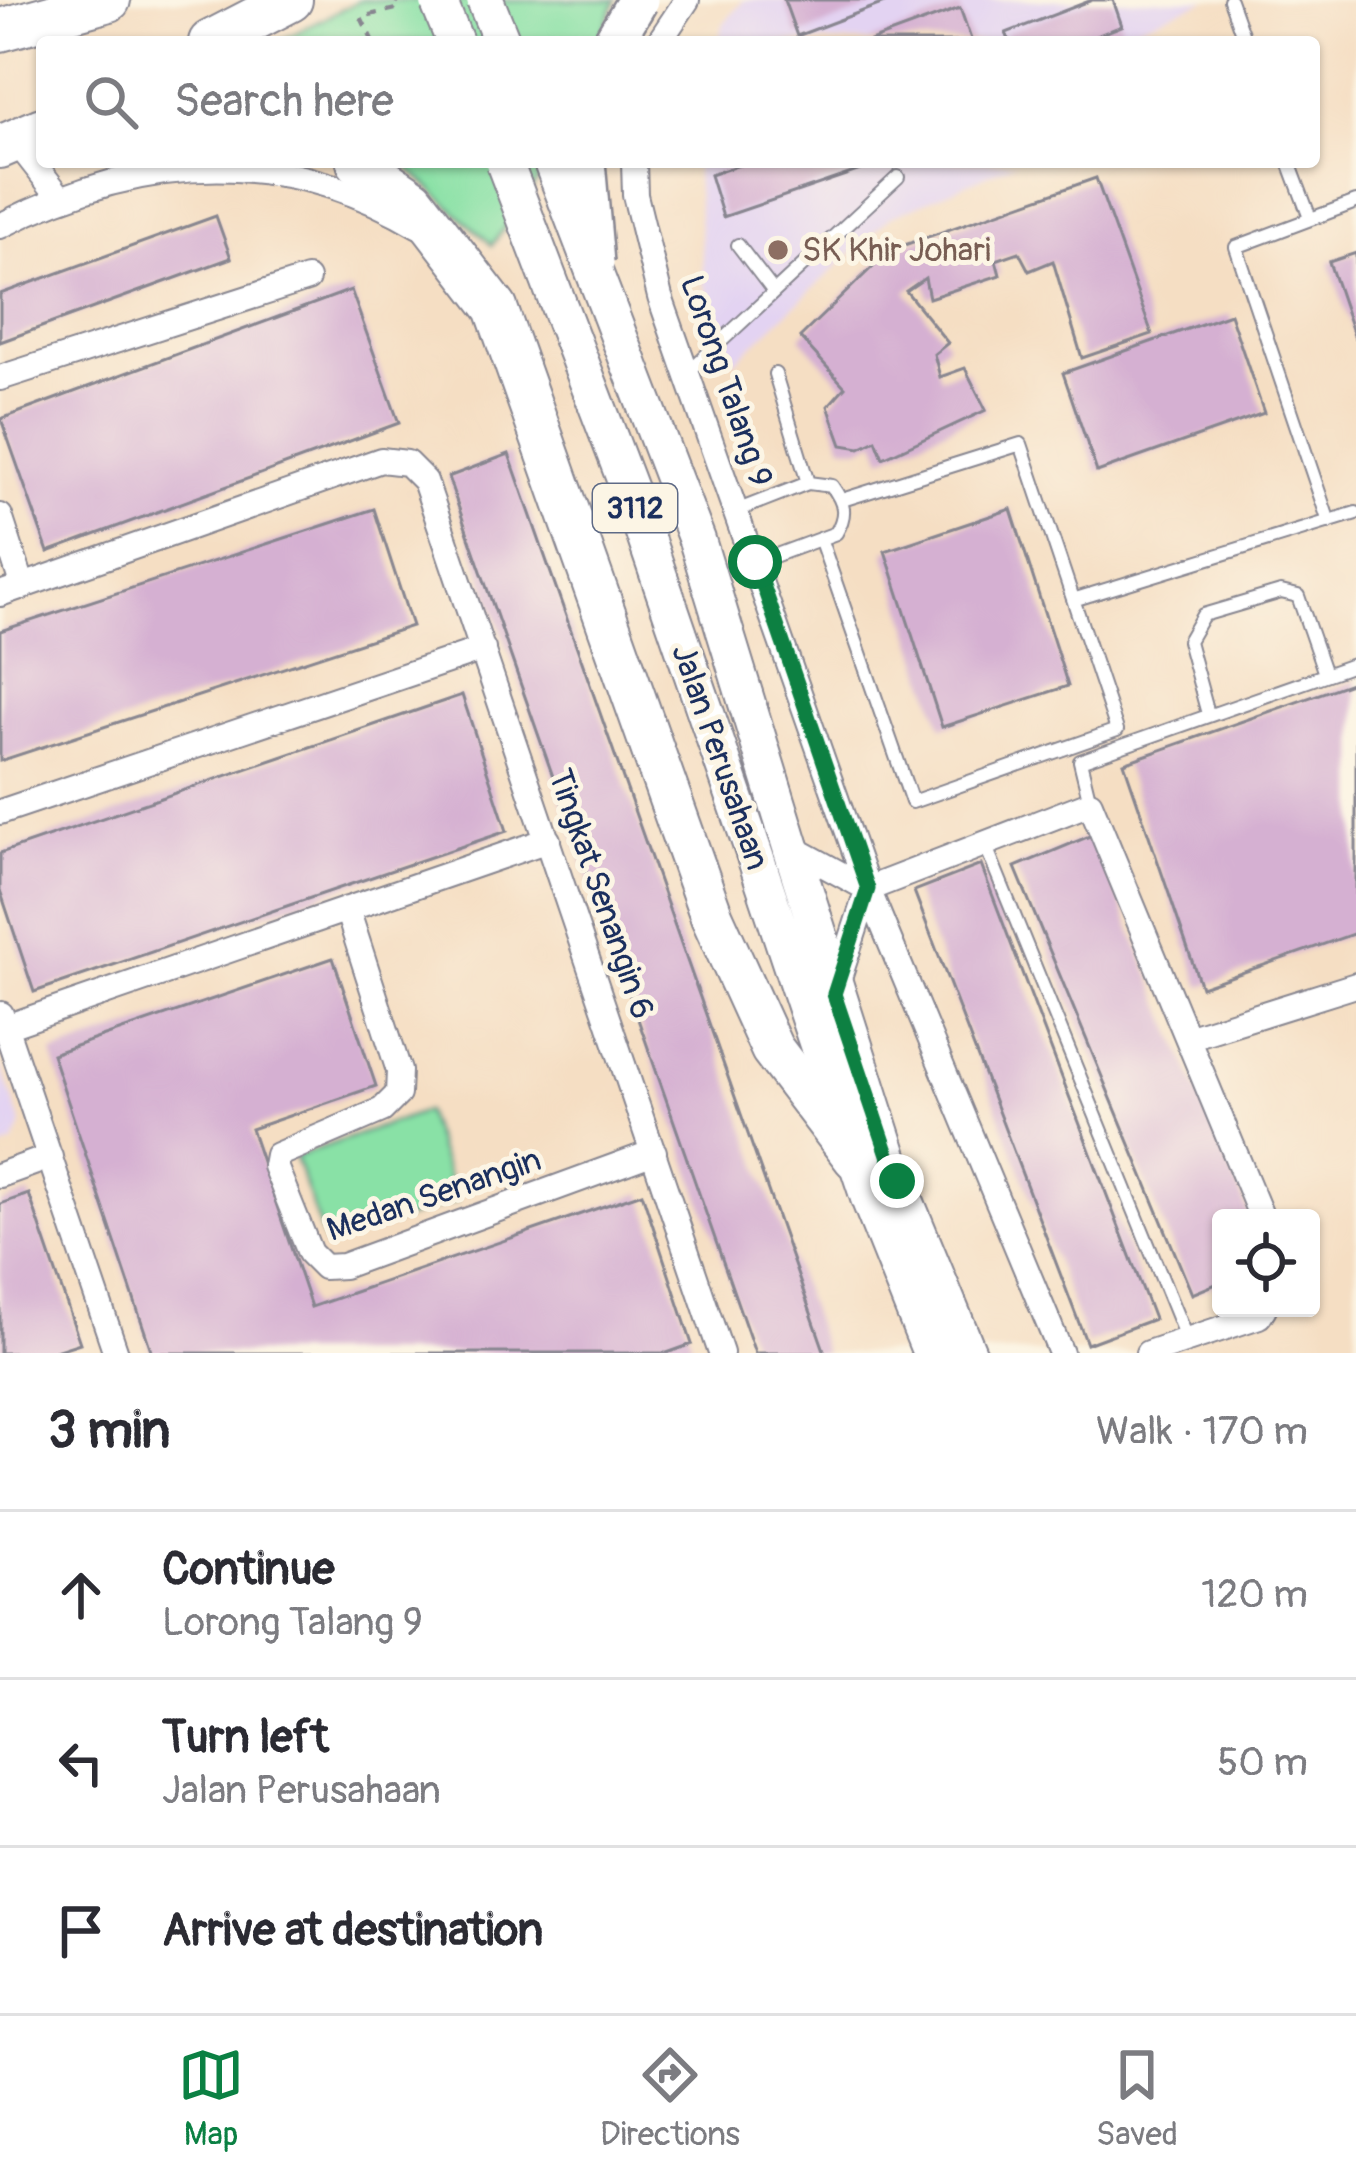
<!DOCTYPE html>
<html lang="en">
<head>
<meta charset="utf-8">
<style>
  body { margin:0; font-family:Pangolin,sans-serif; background:#f7f7f7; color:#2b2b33 }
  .controls { position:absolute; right:36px; bottom:36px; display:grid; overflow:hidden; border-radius:12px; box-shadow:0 3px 9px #0004 }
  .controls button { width:108px; height:108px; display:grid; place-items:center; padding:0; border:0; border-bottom:3px solid #e1e1e2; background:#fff; color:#2b2b33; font:60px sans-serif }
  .stop { position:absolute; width:36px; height:36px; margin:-27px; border:9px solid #0b8043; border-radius:50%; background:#fff }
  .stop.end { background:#0b8043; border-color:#fff; box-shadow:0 3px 12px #0008 }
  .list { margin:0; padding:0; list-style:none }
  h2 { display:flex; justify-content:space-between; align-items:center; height:156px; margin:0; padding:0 48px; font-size:51px }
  h2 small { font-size:39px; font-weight:400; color:#7c7c81 }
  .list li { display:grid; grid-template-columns:78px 1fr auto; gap:36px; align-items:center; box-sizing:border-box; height:168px; padding:0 48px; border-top:3px solid #e1e1e2 }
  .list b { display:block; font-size:45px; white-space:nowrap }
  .list p { margin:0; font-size:39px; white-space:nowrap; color:#7c7c81 }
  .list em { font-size:39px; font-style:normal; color:#7c7c81 }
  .icon { flex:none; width:66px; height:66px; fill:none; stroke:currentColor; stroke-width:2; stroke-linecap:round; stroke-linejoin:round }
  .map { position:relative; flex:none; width:1356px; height:1353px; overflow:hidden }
  .search { position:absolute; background:#fff; box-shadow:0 3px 9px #0004; left:36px; right:36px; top:36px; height:132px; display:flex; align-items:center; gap:30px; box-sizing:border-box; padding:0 42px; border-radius:12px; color:#7c7c81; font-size:45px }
  .sheet { height:660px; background:#fff }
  nav { display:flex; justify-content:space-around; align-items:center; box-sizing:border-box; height:168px; border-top:3px solid #e1e1e2; background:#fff; font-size:33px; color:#7c7c81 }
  nav a { display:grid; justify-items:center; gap:6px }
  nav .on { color:#0b8043 }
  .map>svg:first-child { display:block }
</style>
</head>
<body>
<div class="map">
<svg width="1356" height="1353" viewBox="0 0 1356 1353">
  <rect width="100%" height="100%" fill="#fcf5e5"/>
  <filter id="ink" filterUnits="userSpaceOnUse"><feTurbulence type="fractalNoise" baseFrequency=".00833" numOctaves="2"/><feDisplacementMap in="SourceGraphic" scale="24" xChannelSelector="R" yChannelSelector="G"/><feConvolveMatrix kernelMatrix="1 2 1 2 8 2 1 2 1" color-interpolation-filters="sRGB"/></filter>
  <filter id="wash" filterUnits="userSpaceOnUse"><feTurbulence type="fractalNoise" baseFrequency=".004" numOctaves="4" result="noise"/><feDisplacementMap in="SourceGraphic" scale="48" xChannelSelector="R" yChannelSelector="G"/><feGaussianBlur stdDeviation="2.7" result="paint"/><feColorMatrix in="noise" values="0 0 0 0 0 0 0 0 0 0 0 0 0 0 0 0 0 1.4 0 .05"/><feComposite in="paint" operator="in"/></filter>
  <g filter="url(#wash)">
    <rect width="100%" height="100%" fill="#f5dec3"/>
    <path fill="#e3d3f2" d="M744 0H1207L1095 42H718L724 23Z
      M695 162H1017L890 217 734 362 704 283Z
      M0 1063 22 1125 13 1144 0 1149Z"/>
    <path fill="#89e1a6" stroke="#528882" stroke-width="3" d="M360 0H425L429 12 462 0H616L599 42H278Z
      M402 162H551L492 245Z
      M425 1111 456 1201 326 1246 295 1157Z"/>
    <g id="blocks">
      <path fill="#d5b0d2" d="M784 0H892L797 36Z
        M1092 0H1113L1122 26 1081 42H1010L1006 33Z
        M960 8 972 42H870V41Z
        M748 162H881V163L723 217 710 175Z
        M1096 178 1152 334 1082 358 1053 261 1029 271 1019 252 996 260 1000 275 929 298 925 278 906 291 948 343 934 354 940 377 965 368 986 410 883 458 876 440 860 448 842 445 828 406 845 387 800 337 890 250Z
        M216 216 231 258 0 342V294Z
        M1356 253V338H1355L1329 262Z
        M351 290 399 423 48 552 1 419Z
        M1230 314 1264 413 1097 472 1063 373Z
        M509 454 825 1353H755L448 477Z
        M374 509 412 626 0 761V631Z
        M1011 509 1068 686 942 727 885 551Z
        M1356 681V933L1201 987 1124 763Z
        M462 695 507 831 34 992 0 890V853Z
        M1092 835 1250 1218H1221V1282L1192 1294 1015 867Z
        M981 865 1154 1319 1087 1344 914 891Z
        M333 958 376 1086 251 1129 311 1307 642 1193 692 1344 667 1353H152L52 1054Z
        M29 1194 80 1343 49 1353H0V1204Z"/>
    </g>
  </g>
  <g filter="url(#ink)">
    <use href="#blocks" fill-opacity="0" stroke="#888690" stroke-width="3"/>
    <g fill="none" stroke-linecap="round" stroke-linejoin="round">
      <defs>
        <path id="service" d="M1230 0 1245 42
          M1289 162 1310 218
          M738 245 774 292
          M688 372 898 177
          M775 374 808 483
          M736 511 808 483 832 486C845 504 847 514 836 533L755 563
          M1329 522 1236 247 1356 202
          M821 541 912 802 1117 730 1021 444 842 500
          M1076 599 1356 513
          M1208 714 1188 641 1203 615 1281 592 1298 596 1325 674
          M1090 802 1080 761 1356 664
          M985 844 1187 1340"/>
        <path id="minor" d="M659 42 687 0
          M16 141 59 196
          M634 162 635 195 660 297 868 889 1061 1353
          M0 226C139 155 281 144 419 226
          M0 378 307 279
          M0 516 23 587
          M0 594 381 460 407 463 425 481 721 1353
          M0 812 483 649
          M791 847 868 889
          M868 889 1090 803 1262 1218
          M347 909 399 1071 398 1094 382 1110 277 1155 275 1166 310 1253 324 1267 343 1266 654 1152
          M835 990 868 889
          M1 1014 116 1353
          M6 1027 548 840
          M1190 1037 1356 985
          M0 1175 50 1157
          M1148 1353 1259 1316 1264 1308"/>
        <path id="primary" d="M791 847 897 1181 968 1353
          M756 859 869 1198 931 1353"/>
        <path id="motorway" d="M0 30 109 0
          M210 42 291 0
          M0 147 42 129
          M358 162 413 200 496 308 712 917 772 1049 855 1158"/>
      </defs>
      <use href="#service" stroke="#888690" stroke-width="16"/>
      <use href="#minor" stroke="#888690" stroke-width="28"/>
      <use href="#primary" stroke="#888690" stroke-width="40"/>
      <use href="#motorway" stroke="#888690" stroke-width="46"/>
      <path stroke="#888690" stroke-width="4.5" stroke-dasharray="9 9" stroke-linecap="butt" d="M373 42 361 17 400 8 396 0"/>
      <use href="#service" stroke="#fff" stroke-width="12"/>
      <use href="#minor" stroke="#fff" stroke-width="24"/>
      <use href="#primary" stroke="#fff" stroke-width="36"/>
      <use href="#motorway" stroke="#fff" stroke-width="42"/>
      <defs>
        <path id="primary-bridge" d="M485 0 502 42
          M439 3 455 42
          M504 162 630 492 756 859
          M552 162 697 540 791 847"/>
        <path id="trunk-bridge" d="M613 42 638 0
          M585 162 594 263"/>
      </defs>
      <use href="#primary-bridge" stroke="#888690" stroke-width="40" stroke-linecap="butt"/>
      <use href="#trunk-bridge" stroke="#888690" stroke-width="44" stroke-linecap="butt"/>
      <use href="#primary-bridge" stroke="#fff" stroke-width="36"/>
      <use href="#trunk-bridge" stroke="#fff" stroke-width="39"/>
    </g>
  </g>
  <g fill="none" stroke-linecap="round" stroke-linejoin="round" filter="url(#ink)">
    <path stroke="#0b8043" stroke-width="15" d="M755 562 868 889 834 994 897 1181"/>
  </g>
  <circle fill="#8d6e63" stroke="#fcf5e5" stroke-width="4.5" cx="778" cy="250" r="12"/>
  <g text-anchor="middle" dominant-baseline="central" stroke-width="10" stroke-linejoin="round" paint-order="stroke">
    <rect fill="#fcf5e5" stroke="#5e6a86" stroke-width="3" x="593" y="484" width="84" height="48" rx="9"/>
    <g font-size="30" font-weight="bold" fill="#1b2f5e">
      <text x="635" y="508">3112</text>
    </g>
    <g font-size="33" fill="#785e54" stroke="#fcf5e5" text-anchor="start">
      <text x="802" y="250">SK Khir Johari</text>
    </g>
    <g font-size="33" fill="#1b2f5e" stroke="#fcf5e5">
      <text transform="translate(726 381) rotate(71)">Lorong Talang 9</text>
      <text transform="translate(720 757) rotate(71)">Jalan Perusahaan</text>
      <text transform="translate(601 894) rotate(71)">Tingkat Senangin 6</text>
      <text transform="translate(434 1195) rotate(-19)">Medan Senangin</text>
    </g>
  </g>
</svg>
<div class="controls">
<button><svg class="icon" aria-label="locate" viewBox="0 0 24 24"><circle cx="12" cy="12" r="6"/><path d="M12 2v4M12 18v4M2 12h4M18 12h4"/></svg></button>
</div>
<div class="stop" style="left:755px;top:562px"></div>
<div class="stop end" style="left:897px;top:1181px"></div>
<div class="search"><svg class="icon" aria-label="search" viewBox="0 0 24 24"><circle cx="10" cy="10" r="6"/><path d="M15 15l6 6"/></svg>Search here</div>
</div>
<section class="sheet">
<h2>3 min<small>Walk · 170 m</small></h2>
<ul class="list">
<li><svg class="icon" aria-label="ahead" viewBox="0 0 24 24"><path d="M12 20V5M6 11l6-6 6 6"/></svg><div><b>Continue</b><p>Lorong Talang 9</p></div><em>120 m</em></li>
<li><svg class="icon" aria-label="left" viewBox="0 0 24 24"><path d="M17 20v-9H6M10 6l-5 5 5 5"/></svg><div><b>Turn left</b><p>Jalan Perusahaan</p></div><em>50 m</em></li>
<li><svg class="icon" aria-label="arrive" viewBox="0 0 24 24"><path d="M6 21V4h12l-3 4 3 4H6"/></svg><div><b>Arrive at destination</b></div></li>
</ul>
</section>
<nav>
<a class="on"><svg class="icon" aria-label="map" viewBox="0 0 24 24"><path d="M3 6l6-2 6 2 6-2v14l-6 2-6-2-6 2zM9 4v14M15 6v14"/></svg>Map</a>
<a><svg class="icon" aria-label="directions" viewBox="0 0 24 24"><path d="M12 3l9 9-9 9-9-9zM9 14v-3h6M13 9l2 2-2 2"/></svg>Directions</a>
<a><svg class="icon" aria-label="saved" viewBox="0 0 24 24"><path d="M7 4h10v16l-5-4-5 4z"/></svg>Saved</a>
</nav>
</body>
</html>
